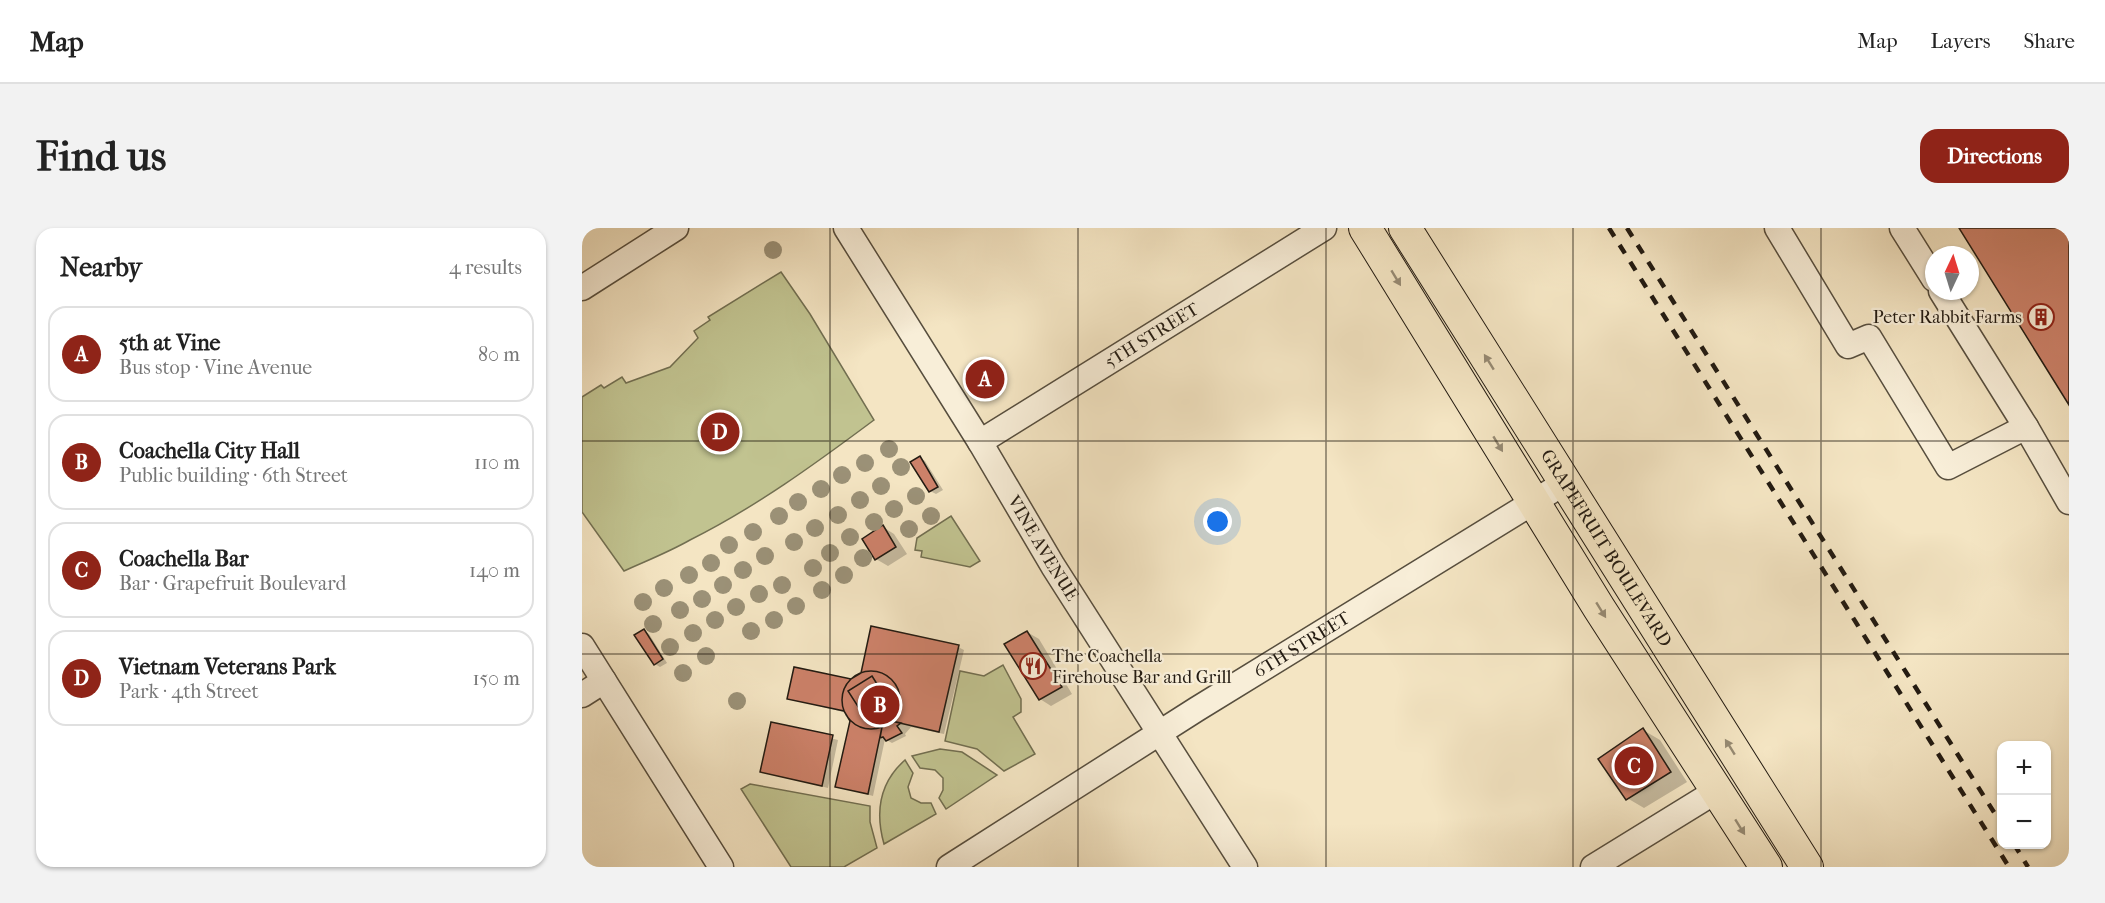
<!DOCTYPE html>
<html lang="en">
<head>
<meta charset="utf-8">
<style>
  body { margin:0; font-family:"IM FELL French Canon",serif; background:#f2f2f2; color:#222 }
  .controls { position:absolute; right:18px; bottom:18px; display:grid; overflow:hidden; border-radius:12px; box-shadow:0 2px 4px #0004 }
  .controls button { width:54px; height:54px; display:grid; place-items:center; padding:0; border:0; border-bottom:2px solid #e0e0e0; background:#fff; color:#222; font:30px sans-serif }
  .compass { position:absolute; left:1343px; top:18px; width:54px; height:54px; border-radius:50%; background:#fff; box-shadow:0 2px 4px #0004; rotate:4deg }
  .you { position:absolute; left:636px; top:294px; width:21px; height:21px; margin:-15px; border:4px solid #fff; border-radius:50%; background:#1a73e8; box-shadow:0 0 0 9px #1a73e833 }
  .badge { display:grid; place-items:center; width:39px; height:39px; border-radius:50%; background:#8f2418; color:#fff; font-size:20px; font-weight:700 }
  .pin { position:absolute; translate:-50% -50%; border:3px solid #fff; box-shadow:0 2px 6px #0006 }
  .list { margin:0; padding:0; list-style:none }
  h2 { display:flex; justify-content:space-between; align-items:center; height:78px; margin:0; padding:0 24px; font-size:26px }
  h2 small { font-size:20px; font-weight:400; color:#767676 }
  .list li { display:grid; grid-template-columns:39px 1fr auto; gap:18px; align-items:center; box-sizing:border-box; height:96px; margin:0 12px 12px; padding:0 12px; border:2px solid #e0e0e0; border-radius:18px }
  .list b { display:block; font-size:22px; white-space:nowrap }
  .list p { margin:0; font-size:20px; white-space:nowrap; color:#767676 }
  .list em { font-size:20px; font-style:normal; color:#767676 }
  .map { position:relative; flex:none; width:1487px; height:639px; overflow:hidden; border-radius:18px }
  header { display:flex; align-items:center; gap:36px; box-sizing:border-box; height:84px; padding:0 30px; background:#fff; border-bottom:2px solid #e0e0e0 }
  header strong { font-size:28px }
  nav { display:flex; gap:33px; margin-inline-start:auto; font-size:21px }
  .intro { display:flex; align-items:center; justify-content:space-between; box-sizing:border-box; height:144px; padding:0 36px }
  h1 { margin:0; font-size:42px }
  .button { padding:15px 27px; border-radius:18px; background:#8f2418; color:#fff; font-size:21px; font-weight:700 }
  main { display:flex; gap:36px; padding:0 36px }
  aside { flex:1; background:#fff; border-radius:18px; box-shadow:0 2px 4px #0004 }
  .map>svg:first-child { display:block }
</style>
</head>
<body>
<header>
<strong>Map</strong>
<nav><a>Map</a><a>Layers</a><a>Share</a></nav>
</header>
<div class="intro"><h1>Find us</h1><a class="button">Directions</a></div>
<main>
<aside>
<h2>Nearby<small>4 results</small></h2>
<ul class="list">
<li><span class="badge">A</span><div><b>5th at Vine</b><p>Bus stop · Vine Avenue</p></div><em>80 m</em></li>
<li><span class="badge">B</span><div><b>Coachella City Hall</b><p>Public building · 6th Street</p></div><em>110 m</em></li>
<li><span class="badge">C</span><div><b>Coachella Bar</b><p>Bar · Grapefruit Boulevard</p></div><em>140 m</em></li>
<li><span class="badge">D</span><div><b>Vietnam Veterans Park</b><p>Park · 4th Street</p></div><em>150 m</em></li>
</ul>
</aside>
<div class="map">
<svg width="1487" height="639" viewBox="0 0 1487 639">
  <rect width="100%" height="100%" fill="#f4e5c3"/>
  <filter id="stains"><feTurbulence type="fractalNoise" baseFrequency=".00333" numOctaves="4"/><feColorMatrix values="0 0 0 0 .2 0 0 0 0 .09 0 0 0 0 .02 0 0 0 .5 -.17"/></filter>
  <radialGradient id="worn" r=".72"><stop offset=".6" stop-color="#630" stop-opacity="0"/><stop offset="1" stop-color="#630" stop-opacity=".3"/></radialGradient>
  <path fill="#c1c390" stroke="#726f51" stroke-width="1.5" d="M199 44 228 86 292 192C233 236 174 279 108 312 87 324 64 333 42 343L0 284V169L19 157 22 160 40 149 44 155 88 139 116 110 112 103 128 92 126 89Z
    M369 288 398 333 388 339 339 329 340 323 333 322 335 310Z
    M421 437 439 471V484L431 489 453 526 422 543 395 521 363 513 378 443 402 448Z
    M358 521 380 524 415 547 364 581 357 570 361 562V550L353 542 338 540 330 528Z
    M323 532 331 545 326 559 329 570 339 575H349L354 586 302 616C293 584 297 555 323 532Z
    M168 556 288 578V594L295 620 262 639H209L159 561Z"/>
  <path fill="#0003" d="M338 230 343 233 361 262 354 266 348 263Z
    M301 299 312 306 325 326 306 338 294 331Z
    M62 403 67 406 85 435 78 439 73 436Z
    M445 404 457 411 490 466 469 478 458 471Z
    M376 419 382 422 362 506 329 499 323 506 324 508 310 515 303 511 291 568 255 558 284 502 265 485 207 470Z
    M190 495 256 512 246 560 179 543Z
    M1061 502 1078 512 1105 554 1062 580 1045 570Z"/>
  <path fill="#cc8169" stroke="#231b12" stroke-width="1.5" d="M1377 0H1487V177Z
    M338 228 356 259 347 264 328 234Z
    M301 297 314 319 293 332 280 311Z
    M289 398 377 417 357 504 309 493 300 499 286 566 253 559 268 493 262 483 205 471 212 439 269 451 279 445Z
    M62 401 81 431 72 437 52 407Z
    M445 403 480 459 457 472 422 416Z
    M260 472a29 29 0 1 1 58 0a29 29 0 1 1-58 0Z
    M290 448 310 480 286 494 266 463Z
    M309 493 319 495 315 498 320 505 304 513 301 509 298 510 300 499Z
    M189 494 251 507 240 558 178 544Z
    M1061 500 1089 544 1044 572 1016 531Z"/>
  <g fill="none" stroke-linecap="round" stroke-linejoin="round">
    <defs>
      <g id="minor">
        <path id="s1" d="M264 0 398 214 471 338 663 639"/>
        <path d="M1195 0 1266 118 1287 109 1366 239 1444 199 1487 274"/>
        <path d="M1320 0 1352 51"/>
        <path d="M0 60 94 0"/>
        <path d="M1359 63 1444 199"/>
        <path id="s2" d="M398 214 742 0"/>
        <path d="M0 418 139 639"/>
        <path d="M0 467 22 453"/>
        <path id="s3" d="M367 639 615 481 984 254"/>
        <path d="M1011 639 1136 562"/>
      </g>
      <g id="major">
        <path d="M783 0 1017 380 1184 639"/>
        <path id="s4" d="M823 0 1225 639"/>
      </g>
    </defs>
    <use href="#minor" stroke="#574e3e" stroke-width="27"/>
    <use href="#major" stroke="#231b12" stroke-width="34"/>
    <use href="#minor" stroke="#f8eed8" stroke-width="24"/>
    <use href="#major" stroke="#f4e5c3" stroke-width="32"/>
    <path stroke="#231b12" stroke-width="4.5" stroke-dasharray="10 10" stroke-linecap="butt" d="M1027 0 1427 639
      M1045 0 1420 597
      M1432 616 1446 639"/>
  </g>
  <g fill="#9b9177">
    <circle cx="191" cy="22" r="9"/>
    <circle cx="307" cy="221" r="9"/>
    <circle cx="283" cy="235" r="9"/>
    <circle cx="319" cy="239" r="9"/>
    <circle cx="260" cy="247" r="9"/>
    <circle cx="299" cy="258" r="9"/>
    <circle cx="239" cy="261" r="9"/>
    <circle cx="334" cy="268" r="9"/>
    <circle cx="278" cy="272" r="9"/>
    <circle cx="216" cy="274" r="9"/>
    <circle cx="312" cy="281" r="9"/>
    <circle cx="256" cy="287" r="9"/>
    <circle cx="197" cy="288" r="9"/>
    <circle cx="349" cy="288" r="9"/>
    <circle cx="292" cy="294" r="9"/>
    <circle cx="233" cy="300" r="9"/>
    <circle cx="327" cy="301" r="9"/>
    <circle cx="171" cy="304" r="9"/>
    <circle cx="268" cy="309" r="9"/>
    <circle cx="212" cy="314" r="9"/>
    <circle cx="147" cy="317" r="9"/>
    <circle cx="248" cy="325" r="9"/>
    <circle cx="183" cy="328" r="9"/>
    <circle cx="281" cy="330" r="9"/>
    <circle cx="129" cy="335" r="9"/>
    <circle cx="231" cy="340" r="9"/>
    <circle cx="161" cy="342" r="9"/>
    <circle cx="107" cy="347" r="9"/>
    <circle cx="262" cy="347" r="9"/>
    <circle cx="141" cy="357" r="9"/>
    <circle cx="200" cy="357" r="9"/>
    <circle cx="82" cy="360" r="9"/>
    <circle cx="240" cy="362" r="9"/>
    <circle cx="177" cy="366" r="9"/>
    <circle cx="120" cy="371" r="9"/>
    <circle cx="61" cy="374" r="9"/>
    <circle cx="214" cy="378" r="9"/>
    <circle cx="154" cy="379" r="9"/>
    <circle cx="98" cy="382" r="9"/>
    <circle cx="133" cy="392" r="9"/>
    <circle cx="192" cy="392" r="9"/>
    <circle cx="71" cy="396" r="9"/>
    <circle cx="169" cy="403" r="9"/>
    <circle cx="111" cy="405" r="9"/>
    <circle cx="88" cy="419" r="9"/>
    <circle cx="124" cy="428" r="9"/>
    <circle cx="101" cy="445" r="9"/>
    <circle cx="155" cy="473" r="9"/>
  </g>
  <defs><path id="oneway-solid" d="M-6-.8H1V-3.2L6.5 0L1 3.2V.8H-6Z" transform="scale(1.5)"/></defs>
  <g fill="#968a73">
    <use href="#oneway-solid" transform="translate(814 50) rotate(59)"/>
    <use href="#oneway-solid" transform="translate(907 134) rotate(-122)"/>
    <use href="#oneway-solid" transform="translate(916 216) rotate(59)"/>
    <use href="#oneway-solid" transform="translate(1019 382) rotate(58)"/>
    <use href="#oneway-solid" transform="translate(1148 519) rotate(-122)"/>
    <use href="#oneway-solid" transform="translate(1158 599) rotate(58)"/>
  </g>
  <path fill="none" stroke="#231b12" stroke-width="1.5" stroke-opacity="0.55" d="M248 0V639M496 0V639M744 0V639M991 0V639M1239 0V639M0 213H1487M0 426H1487"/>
  <defs>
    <symbol id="building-ring" viewBox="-11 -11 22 22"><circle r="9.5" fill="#f8eed8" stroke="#8f2418" stroke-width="1.5"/><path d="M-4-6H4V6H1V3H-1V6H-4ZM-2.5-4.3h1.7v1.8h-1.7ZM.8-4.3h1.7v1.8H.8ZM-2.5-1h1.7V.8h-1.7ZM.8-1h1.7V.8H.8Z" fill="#8f2418"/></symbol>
    <symbol id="restaurant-ring" viewBox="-11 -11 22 22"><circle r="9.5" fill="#f8eed8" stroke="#8f2418" stroke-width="1.5"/><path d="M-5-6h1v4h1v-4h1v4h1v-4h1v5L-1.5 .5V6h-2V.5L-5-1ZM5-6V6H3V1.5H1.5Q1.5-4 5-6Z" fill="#8f2418"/></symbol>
  </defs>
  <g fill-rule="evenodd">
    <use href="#building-ring" x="1444" y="74" width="30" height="30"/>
    <use href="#restaurant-ring" x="436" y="423" width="30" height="30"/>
  </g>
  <g text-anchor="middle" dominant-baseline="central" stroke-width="4.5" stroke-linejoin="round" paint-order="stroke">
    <g font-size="18" fill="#231b12" stroke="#f8eed8" text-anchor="end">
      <text x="1440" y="89">Peter Rabbit Farms</text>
      <text x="470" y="428" text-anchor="start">The Coachella<tspan x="470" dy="21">Firehouse Bar and Grill</tspan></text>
    </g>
    <g font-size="18" fill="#231b12" stroke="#f8eed8">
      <text stroke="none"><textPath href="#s2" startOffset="202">5TH STREET</textPath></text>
      <text stroke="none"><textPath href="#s1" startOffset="376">VINE AVENUE</textPath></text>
      <text stroke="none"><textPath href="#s4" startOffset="378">GRAPEFRUIT BOULEVARD</textPath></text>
      <text stroke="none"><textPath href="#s3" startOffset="417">6TH STREET</textPath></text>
    </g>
  </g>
  <rect width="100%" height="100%" filter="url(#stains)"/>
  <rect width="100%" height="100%" fill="url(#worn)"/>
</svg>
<div class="controls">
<button>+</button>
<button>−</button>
</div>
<svg class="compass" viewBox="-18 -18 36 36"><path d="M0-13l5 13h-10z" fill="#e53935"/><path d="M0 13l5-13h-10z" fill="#767676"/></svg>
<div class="you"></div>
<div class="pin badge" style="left:403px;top:151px">A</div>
<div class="pin badge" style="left:298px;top:477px">B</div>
<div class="pin badge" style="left:1052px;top:538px">C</div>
<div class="pin badge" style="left:138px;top:204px">D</div>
</div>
</main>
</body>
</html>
